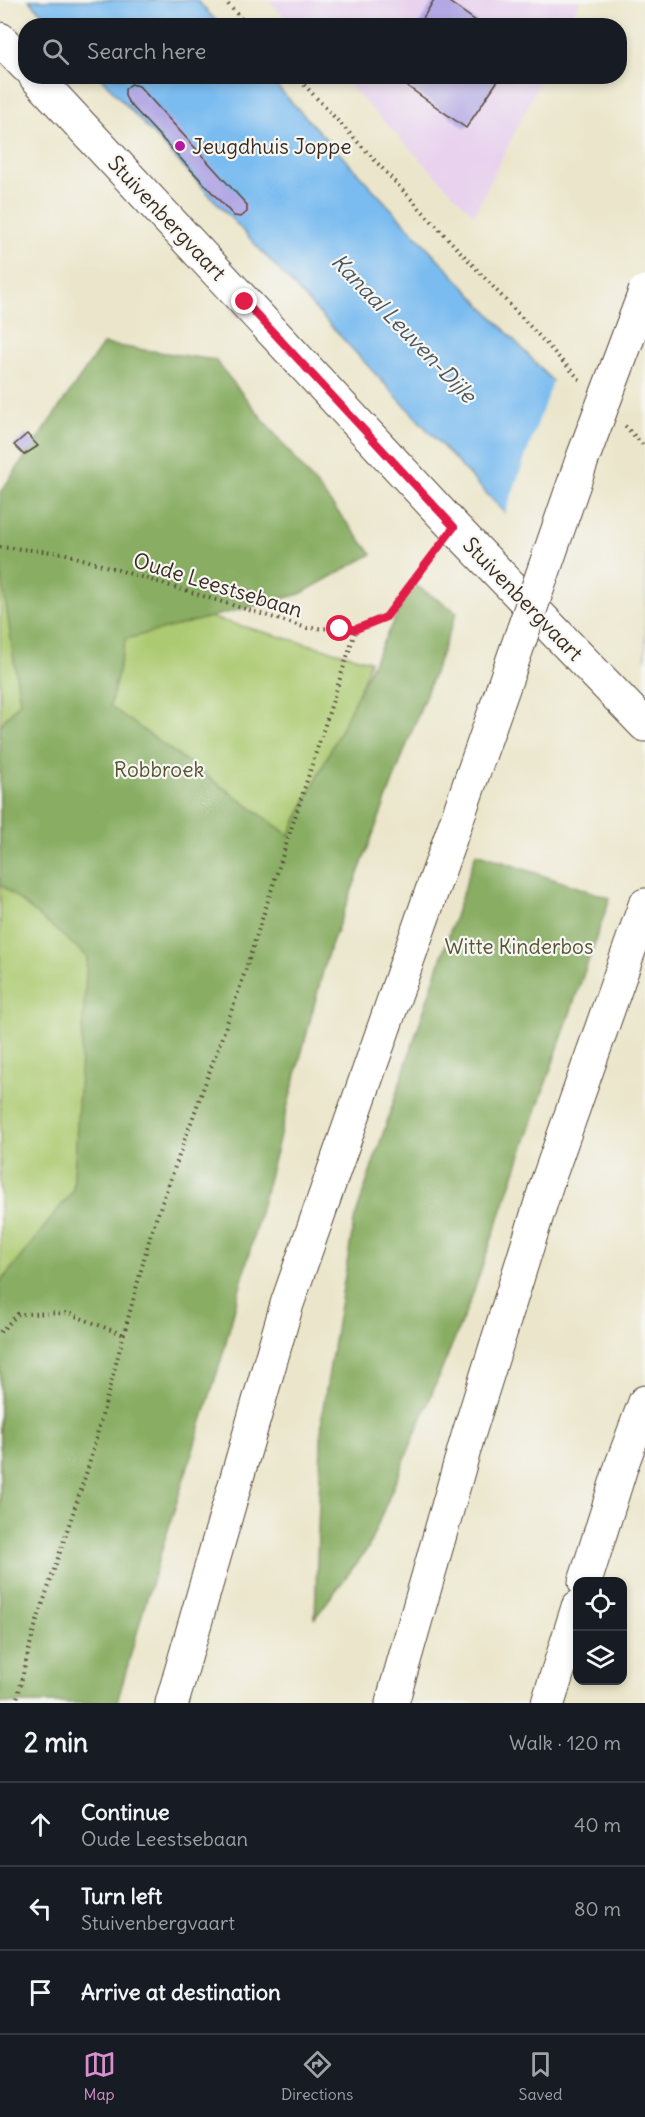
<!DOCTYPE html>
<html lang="en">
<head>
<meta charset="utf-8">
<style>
  body { margin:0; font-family:Delius,sans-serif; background:#242831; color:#f1f3f6 }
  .controls { position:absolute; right:18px; bottom:18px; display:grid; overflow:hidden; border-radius:12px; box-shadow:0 3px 9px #0003 }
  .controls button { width:54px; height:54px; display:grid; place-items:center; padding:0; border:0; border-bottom:2px solid #363941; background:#171b24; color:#f1f3f6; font:30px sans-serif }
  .stop { position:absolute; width:18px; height:18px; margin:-14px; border:4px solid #e11d48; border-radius:50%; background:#fff }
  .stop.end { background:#e11d48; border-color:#fff; box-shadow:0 2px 6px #0008 }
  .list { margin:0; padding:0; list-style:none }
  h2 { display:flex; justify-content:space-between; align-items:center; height:78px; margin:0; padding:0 24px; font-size:26px }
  h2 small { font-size:20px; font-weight:400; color:#9ea1a6 }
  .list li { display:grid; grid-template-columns:39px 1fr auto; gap:18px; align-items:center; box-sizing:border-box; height:84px; padding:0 24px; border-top:2px solid #363941 }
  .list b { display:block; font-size:22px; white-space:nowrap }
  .list p { margin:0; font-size:20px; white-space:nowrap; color:#9ea1a6 }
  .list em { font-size:20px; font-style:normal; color:#9ea1a6 }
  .icon { flex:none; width:33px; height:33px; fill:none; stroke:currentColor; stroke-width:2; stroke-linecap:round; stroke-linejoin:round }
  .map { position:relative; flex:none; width:645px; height:1703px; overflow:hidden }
  .search { position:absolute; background:#171b24; box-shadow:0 3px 9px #0003; left:18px; right:18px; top:18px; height:66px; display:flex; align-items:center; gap:15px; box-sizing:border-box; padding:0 21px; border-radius:24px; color:#9ea1a6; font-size:22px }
  .sheet { height:330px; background:#171b24 }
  nav { display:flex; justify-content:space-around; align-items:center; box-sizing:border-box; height:84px; border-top:2px solid #363941; background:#171b24; font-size:16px; color:#9ea1a6 }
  nav a { display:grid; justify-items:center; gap:3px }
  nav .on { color:#d690ce }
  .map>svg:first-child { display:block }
</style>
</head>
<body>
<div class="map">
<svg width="645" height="1703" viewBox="0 0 645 1703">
  <rect width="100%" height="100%" fill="#f6f6f2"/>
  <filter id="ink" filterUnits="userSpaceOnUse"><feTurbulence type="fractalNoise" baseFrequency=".0167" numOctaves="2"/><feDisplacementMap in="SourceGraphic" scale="12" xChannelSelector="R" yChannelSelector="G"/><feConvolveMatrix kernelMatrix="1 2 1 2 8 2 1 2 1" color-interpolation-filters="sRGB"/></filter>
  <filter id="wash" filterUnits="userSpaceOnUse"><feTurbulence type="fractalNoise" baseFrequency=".008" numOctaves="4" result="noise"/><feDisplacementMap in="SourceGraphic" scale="24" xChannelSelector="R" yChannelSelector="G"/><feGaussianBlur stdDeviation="1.35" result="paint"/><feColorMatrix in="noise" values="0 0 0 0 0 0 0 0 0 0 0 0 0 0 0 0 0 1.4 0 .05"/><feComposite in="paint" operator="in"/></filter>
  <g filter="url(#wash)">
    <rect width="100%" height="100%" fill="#ebe6cb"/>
    <path fill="#e8d2ee" d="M268 0H580L567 26 292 25Z
      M341 77H542L474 215Z"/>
    <path fill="#acca71" stroke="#747a48" stroke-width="1.5" d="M0 577 39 579 124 594 370 661 0 1703Z"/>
    <path fill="#89ae63" stroke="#626c40" stroke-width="1.5" d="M103 344 215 360 372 554 300 594 126 639 110 706 289 835 412 583 457 612 327 956 222 1357 148 1594 117 1703H0V1283L73 1191 87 956 0 884V725L20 702 0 564V493Z
      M476 853 610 898 471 1299 368 1548 315 1618 322 1414 354 1221Z"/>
    <path fill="#7abcf0" stroke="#5a7387" stroke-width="1.5" d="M29 0H197L220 25H53Z
      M100 77H268L645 480V658L485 492Z"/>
    <path fill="#ebe6cb" d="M554 378 645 476V661L504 516Z"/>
    <g id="blocks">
      <path fill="#b3a8e4" d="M434 0H446L483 26H418Z
        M393 76H501L466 128Z
        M131 84 139 86 247 205V212L241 217 234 216 129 103 125 96V89Z
        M27 434 38 446 24 455 14 445Z"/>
    </g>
  </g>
  <g filter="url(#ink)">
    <use href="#blocks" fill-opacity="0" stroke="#554638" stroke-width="1.5"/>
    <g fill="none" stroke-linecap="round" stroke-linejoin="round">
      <defs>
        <path id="secondary" d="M0 39 26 66
          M35 76 454 527 645 725
          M585 1582 622 1464 645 1402
          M548 1703 578 1607"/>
        <path id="motorway" d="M172 1703 287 1304 509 671
          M392 1703 468 1436 547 1183 645 905"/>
      </defs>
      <use href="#secondary" stroke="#554638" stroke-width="35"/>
      <use href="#motorway" stroke="#554638" stroke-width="35"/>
      <path stroke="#554638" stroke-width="4" stroke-dasharray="1.5 4.5" stroke-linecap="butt" d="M224 0 248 26
        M296 76 582 382
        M625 426 645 447
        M0 547 63 553 307 628 356 629 386 617 438 549
        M0 1332 18 1314 68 1313 124 1335
        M16 1703 33 1633 88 1468 151 1233 239 990 356 629"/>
      <use href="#secondary" stroke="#fff" stroke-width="33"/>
      <use href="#motorway" stroke="#fff" stroke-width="33"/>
      <defs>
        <path id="motorway-bridge" d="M509 671 582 460 645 292"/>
      </defs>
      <use href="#motorway-bridge" stroke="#554638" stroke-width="35" stroke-linecap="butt"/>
      <use href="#motorway-bridge" stroke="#fff" stroke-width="33"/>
    </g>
  </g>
  <g fill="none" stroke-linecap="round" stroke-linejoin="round" filter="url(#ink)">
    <path stroke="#e11d48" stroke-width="8" d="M245 302 454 527 386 617 356 629H340"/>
  </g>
  <circle fill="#b5179e" stroke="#f6f6f2" stroke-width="2" cx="180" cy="146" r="6"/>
  <g text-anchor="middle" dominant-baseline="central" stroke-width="4.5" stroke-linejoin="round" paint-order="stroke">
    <g font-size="21" fill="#3b2a1e" stroke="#f6f6f2" text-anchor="start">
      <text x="192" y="146">Jeugdhuis Joppe</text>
    </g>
    <g font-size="21" fill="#3b2a1e" stroke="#f6f6f2">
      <text transform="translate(167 218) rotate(47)">Stuivenbergvaart</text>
      <text transform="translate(218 585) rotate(17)">Oude Leestsebaan</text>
      <text transform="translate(523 599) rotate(46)">Stuivenbergvaart</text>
    </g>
    <g font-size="21" fill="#575233" stroke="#f6f6f2">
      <text x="159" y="769">Robbroek</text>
      <text x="519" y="946">Witte Kinderbos</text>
    </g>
    <g font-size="22" font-style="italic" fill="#4e565d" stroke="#f6f6f2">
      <text transform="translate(404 328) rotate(46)">Kanaal Leuven-Dijle</text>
    </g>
  </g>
</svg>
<div class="controls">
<button><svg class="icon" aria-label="locate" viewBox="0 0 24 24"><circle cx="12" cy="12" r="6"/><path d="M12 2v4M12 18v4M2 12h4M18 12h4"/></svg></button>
<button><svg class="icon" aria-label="layers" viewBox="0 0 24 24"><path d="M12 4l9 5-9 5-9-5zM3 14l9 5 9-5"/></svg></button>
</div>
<div class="stop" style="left:340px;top:629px"></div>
<div class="stop end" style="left:245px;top:302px"></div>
<div class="search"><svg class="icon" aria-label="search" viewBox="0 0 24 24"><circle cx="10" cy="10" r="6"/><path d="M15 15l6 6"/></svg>Search here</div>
</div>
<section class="sheet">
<h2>2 min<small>Walk · 120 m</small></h2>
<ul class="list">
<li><svg class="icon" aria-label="ahead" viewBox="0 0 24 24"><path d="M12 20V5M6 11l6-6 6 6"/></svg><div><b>Continue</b><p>Oude Leestsebaan</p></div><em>40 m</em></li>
<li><svg class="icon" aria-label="left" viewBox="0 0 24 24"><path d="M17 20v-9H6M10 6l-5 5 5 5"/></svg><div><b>Turn left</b><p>Stuivenbergvaart</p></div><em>80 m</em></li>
<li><svg class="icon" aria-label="arrive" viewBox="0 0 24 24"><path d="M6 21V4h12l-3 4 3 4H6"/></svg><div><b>Arrive at destination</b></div></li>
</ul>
</section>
<nav>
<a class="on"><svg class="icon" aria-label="map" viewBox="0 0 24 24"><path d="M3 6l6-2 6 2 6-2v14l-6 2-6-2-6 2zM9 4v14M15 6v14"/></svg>Map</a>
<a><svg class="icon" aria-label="directions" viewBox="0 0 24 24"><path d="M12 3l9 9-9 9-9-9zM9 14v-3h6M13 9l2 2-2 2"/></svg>Directions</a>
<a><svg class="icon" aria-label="saved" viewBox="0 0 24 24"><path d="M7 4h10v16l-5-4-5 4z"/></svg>Saved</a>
</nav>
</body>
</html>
